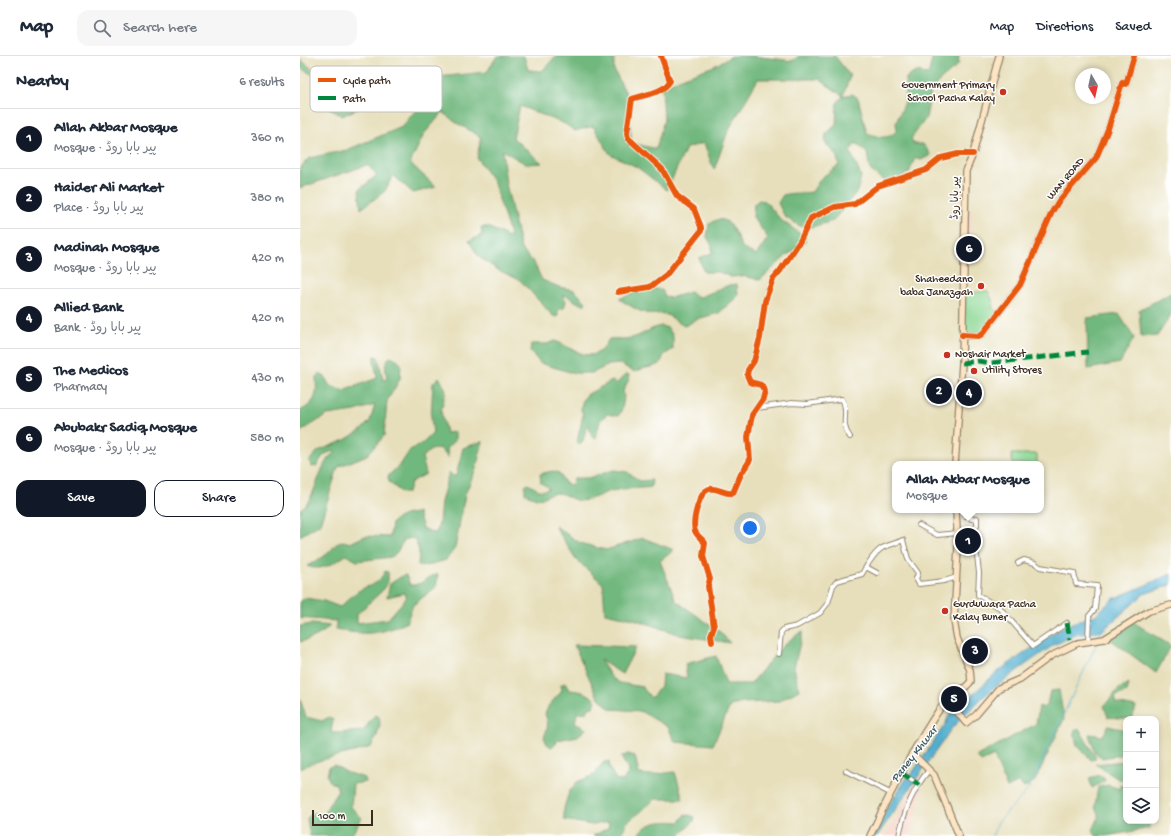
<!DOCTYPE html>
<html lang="en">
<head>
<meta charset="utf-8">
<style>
  body { margin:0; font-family:"Gochi Hand","Playpen Sans Arabic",sans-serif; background:#f6f6f7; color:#1f2937 }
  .controls { position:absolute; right:12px; bottom:12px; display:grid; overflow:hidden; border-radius:8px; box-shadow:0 2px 6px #0003 }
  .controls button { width:36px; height:36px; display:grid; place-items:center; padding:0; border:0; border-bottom:1px solid #e0e1e3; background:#fff; color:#1f2937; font:20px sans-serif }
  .compass { position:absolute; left:775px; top:12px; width:36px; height:36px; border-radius:50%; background:#fff; box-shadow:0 2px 6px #0003; rotate:171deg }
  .scale { position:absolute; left:12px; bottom:10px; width:61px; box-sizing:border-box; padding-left:4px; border:2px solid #3b2a1e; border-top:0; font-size:11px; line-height:14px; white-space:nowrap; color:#3b2a1e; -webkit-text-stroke:3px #fff; paint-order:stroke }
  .you { position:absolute; left:450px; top:472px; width:14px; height:14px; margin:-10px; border:3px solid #fff; border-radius:50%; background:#1a73e8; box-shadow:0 0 0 6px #1a73e833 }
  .badge { display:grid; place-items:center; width:26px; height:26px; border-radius:50%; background:#111827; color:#fff; font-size:13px; font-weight:700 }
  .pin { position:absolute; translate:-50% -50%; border:2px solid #fff; box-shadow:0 1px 4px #0006 }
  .popup { position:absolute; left:592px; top:405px; width:152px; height:52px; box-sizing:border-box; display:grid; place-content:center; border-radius:8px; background:#fff; filter:drop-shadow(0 1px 3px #0005); font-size:13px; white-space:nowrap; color:#747a83 }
  .popup b { font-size:15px; color:#1f2937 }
  .popup::after { content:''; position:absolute; left:50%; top:100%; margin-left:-8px; border:8px solid transparent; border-top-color:#fff }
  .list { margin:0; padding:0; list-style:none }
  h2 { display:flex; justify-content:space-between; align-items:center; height:52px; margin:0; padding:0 16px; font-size:17px }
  h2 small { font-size:13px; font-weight:400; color:#747a83 }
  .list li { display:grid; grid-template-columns:26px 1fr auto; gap:12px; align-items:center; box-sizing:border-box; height:60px; padding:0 16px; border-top:1px solid #e0e1e3 }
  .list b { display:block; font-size:15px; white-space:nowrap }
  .list p { margin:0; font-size:13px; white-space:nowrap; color:#747a83 }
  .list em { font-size:13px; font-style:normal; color:#747a83 }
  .actions { display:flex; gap:8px; padding:12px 16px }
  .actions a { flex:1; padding:9px 0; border:1px solid #111827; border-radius:12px; text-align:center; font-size:14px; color:#111827 }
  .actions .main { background:#111827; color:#fff }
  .icon { flex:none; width:22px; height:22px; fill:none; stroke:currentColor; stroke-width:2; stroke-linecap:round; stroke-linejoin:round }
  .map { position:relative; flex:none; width:871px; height:780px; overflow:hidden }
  header { display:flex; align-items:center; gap:24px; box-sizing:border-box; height:56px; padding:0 20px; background:#fff; border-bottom:1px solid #e0e1e3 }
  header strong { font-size:19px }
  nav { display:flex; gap:22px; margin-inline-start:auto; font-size:14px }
  .search { width:280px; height:36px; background:#f6f6f7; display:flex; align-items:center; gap:10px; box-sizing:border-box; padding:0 14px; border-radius:12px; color:#747a83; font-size:15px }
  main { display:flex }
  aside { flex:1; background:#fff }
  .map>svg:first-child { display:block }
</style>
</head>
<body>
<header>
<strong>Map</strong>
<div class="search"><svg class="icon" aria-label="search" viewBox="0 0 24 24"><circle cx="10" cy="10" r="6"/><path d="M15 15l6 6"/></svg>Search here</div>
<nav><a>Map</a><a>Directions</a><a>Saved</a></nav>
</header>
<main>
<aside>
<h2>Nearby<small>6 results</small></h2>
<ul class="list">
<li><span class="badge">1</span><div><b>Allah Akbar Mosque</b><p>Mosque · پیر بابا روڈ</p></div><em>360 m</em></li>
<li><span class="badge">2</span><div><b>Haider Ali Market</b><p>Place · پیر بابا روڈ</p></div><em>380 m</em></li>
<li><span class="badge">3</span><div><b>Madinah Mosque</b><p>Mosque · پیر بابا روڈ</p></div><em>420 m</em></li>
<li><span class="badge">4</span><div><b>Allied Bank</b><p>Bank · پیر بابا روڈ</p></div><em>420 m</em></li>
<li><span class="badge">5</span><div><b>The Medicos</b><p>Pharmacy</p></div><em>430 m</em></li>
<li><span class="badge">6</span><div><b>Abubakr Sadiq Mosque</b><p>Mosque · پیر بابا روڈ</p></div><em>580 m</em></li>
</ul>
<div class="actions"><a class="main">Save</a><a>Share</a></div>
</aside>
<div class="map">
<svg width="871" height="780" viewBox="0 0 871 780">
  <rect width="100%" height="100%" fill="#fff"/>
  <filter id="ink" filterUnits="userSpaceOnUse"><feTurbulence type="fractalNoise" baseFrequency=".025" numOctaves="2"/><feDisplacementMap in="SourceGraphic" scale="8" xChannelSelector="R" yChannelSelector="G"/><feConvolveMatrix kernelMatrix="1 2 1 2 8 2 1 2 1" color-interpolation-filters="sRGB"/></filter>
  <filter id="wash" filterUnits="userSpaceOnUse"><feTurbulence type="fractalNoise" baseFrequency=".012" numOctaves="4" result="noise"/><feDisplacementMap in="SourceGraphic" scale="16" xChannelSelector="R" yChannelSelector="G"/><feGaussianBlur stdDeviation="0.9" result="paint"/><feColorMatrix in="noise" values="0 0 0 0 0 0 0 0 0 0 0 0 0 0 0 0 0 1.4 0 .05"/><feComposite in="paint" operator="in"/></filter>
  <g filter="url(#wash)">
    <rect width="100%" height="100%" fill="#e7dfbb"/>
    <path fill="#f6d1c5" d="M668 155H672L671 179H667Z
      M615 728 623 732 610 780H585Z"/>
    <path fill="#8cd794" stroke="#648059" d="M688 235 694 248 692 252 698 256 683 277 662 279 664 237Z
      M711 398H737V408H713Z"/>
    <path fill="#71b87e" stroke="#56714e" d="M197 0H224L228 14 242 15 256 0H314V14L331 47 329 60 332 87 356 93 364 64 362 32 379 23 414 10 432 0H454L492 5 499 0H535L550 20 543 40 552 38 558 42 567 77C579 81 588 85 597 74L596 67 605 46 606 22 614 17 620 15 625 19 629 16 633 0H659L658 9 637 27 631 35 626 62 611 83 614 88H623L631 99 621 104 615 102 609 117 595 124 584 125 570 114 567 97 556 87 550 95 561 120 558 134 533 165 508 172 500 170 485 161 478 147 483 139C493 136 501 138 512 136L521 122 539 109 536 98 525 87 526 78 536 69 537 47 543 40 519 23H458L428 75 414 114 404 87 386 92 367 134 337 111 310 98 293 70 275 75 265 68 220 50 213 82 242 107 226 108 202 94 206 128 221 193 234 207 242 224 259 231 274 234 286 246 284 249C275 247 271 240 263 239L266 245 264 252 258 254V261L253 260 220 224 198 214 179 201 169 185 182 179 181 171H188L211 182 194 127 177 102 181 81 155 66 143 56 124 78 110 107 136 131 113 137 93 119 85 135 61 153 59 134 77 119 67 109 0 132V112L9 102 47 94 102 71 119 50 103 47 65 49 42 60 23 48 43 39 96 34 137 21 187 16Z
      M0 3 29 27 0 12Z
      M459 144 465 145 481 164 502 179 506 185 498 193 487 199 460 224 443 220 431 221 419 216H404L399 202 412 197V190L407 181 409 168C432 152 435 184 444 193 447 195 452 197 456 199L468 182 453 161 454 148Z
      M437 228 438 240 419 257 397 263 385 270C376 267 372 259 363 258 359 257 355 259 350 258 339 256 329 249 319 243 332 237 349 228 363 235L364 240 370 242 390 236 398 242 429 229Z
      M871 237V259L857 280 841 281 839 254Z
      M819 258 834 282 820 307 788 313 787 262Z
      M361 270 368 272 373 280V293L364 299 360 308C352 312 343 311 335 316L320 308 309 309 292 317H273L240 307 230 295 231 288H247L255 285C276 293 294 313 309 283 317 282 323 284 331 282 342 280 350 272 361 270Z
      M75 300 78 301 83 324 87 323C86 315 83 306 90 301L97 304 101 308 100 323 87 345 84 380 67 399 38 411 20 468 0 480V453C14 446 18 417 27 404 29 400 34 398 36 395 25 396 22 400 17 410L12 411 9 405 18 395 45 384 61 374 70 365 75 349 55 355 27 359 0 376V355C17 346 17 339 16 321L19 317 25 321 29 329 43 335 77 322C77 314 72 306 75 300Z
      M326 318 329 319V323L323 335C325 341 323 354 318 360L307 358 300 365 296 382 292 381 289 371 286 372 283 385 280 388 277 386 283 359 281 353 283 343 288 338 310 326 313 325 314 327H317Z
      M139 321 146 334 141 355 146 377 155 376V385L147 392 148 402 140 392 131 394 122 401 126 418 111 426 108 437H102L89 426 88 420 101 408 110 394 123 387 133 377 131 362 133 327Z
      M183 385 176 413 165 438 155 492 146 504 122 511 118 509 119 495 115 483 111 482 104 484 97 496 92 501 57 505 46 499C35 507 21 516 7 510 14 506 21 503 27 498 36 491 36 481 50 487L65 480 90 481 92 467C99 460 108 457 118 457L123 472 131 476 136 477 139 468 141 446 149 416 153 420H156L163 392Z
      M314 414 327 416 340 425 352 424 351 431C338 433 319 432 308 436 299 439 286 447 276 444 268 442 265 437 256 437 239 438 248 449 225 437V430L228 428C236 432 239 437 248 433V431L241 427 240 418 252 415 259 417 265 427 270 429 273 427 274 422H288Z
      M255 470 280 487 306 494 343 482 374 494 360 505 376 545 419 575 430 587 380 579 334 563 305 557 303 528 276 503Z
      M85 515 88 516V525L84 533 57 558V567L88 563 107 541 104 537 87 541 90 528 102 520 106 519 110 529C123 530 127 520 138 518L136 531 113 549 106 567C78 579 66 579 36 574V565L0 562V546L5 542 24 545 40 551C46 546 53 538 60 534 73 527 78 530 85 515Z
      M833 566 871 590 856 617 810 583Z
      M12 568 30 570C23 578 11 583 0 586V570Z
      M503 575 494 611 499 634 479 645 443 647 430 650 413 689 375 686 368 671 340 655 310 653 298 641 274 589 336 591 322 618 300 604 312 622 320 627 342 631 351 642 361 630 362 618 387 622 385 608 416 600 426 628H451C467 609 481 587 503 575Z
      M265 627 269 634C280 635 289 636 296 645L293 651 289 652 287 656 277 657 275 667 286 673 278 680 257 684 256 688 251 691 247 688 244 681C248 672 249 667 245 658L249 649 262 635 261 629Z
      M829 628 827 636 816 640 815 647 836 651 832 663 808 661 804 650 819 633Z
      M759 634 764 663 735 725 724 732 719 726 707 732 694 700 681 706 677 700 736 668 739 650 744 652 747 649 750 635Z
      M0 643 6 661 22 665 29 661 33 664 31 676 35 677 63 675 75 659 79 661C82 672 76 681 71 691 48 699 21 701 0 713Z
      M808 670 826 674V698L802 702 795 696 789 678 803 680Z
      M775 673 780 674 796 702 791 704 777 689 774 676Z
      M328 698 335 700 339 718 350 719 375 716 383 743H355L338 758 327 766 320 780H293L308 772 309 766 292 769 264 764V752L269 736 277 726 294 719 304 706H309L310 713 316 724 323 725 329 715 321 701Z
      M826 705V724H820L795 708Z
      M34 709 48 717 65 722 66 726 53 728 51 751 62 762 51 780H10L7 762 12 757 25 758 28 750 38 735 36 728 31 727 27 720 29 711Z
      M800 719 806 724 792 732 789 722Z
      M808 729 820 733V729L826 731V765H847L850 772 806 780H796L793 774 799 761 795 751 798 731Z
      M385 758 395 761 394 765 379 780H338C347 764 365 765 380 766Z"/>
    <path fill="#4fadcd" stroke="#456c76" d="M871 518V529L844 538 802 575 776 579 755 588 718 614 683 641 652 672 577 780H571L576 769 608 720H610L646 667 648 661 697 616 752 578 769 568 795 559 813 543Z"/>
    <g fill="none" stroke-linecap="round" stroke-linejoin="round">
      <path stroke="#4fadcd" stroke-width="1" d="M799 580 800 574
        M692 780 698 766 728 734 797 587"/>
    </g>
  </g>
  <g filter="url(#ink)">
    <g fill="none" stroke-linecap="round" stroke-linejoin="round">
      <defs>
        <path id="street" d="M318 236 350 231 366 219 401 175V171L394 153 377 140 362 113 328 82 327 77 332 43C345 38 362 38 370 25L361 0
          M457 352 492 347 507 348 542 343C550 356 539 367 550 381
          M664 454 665 460 669 459 671 463 677 462V470L674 473 679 517 678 539 700 552 733 590 767 567
          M619 469 637 479 658 477
          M718 507 724 504 735 507 740 511 774 517 776 528 797 530 795 553 789 560 788 585
          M566 511 577 517
          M412 586 411 579 414 571 408 530 410 523 403 500 405 487C402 483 397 480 395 475 392 465 399 436 409 433 418 431 425 439 433 437L441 418 450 404 448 381 452 359 463 343 465 335 461 329 450 326 447 319 448 314 454 305 460 282 465 245 473 223 480 215 500 185 511 162 535 151 555 148 578 130 626 114 641 102 658 98H673
          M479 598 481 576 484 573 497 570 520 557 528 547 533 530 537 525 562 518C567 509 574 497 582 492 589 489 597 487 603 484L608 503 618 517 616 523 619 528 644 525 657 521
          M546 715 590 737
          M601 717 619 729
          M599 780C604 755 613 733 629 714"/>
        <path id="secondary" d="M662 279 679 280 683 277 720 229 752 156 758 146 796 102 808 73 822 27 826 28 834 0
          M655 408 662 307 666 115 673 98 699 0
          M649 642 654 652 666 667 676 659 699 632 720 623 751 600 778 587 804 583 849 555 871 549
          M612 697 634 719 659 780
          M570 780C591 735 613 692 641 651 649 639 664 636 671 625L670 614 657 582 654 565 658 492 656 454"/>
      </defs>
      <use href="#street" stroke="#91846c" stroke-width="6"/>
      <use href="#secondary" stroke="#91846c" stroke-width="8"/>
      <use href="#street" stroke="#fff" stroke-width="4"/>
      <use href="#secondary" stroke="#fce5c4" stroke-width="5.5"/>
      <path stroke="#00873e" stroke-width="5" stroke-dasharray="10 5" stroke-linecap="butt" d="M662 307 678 305 691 307 788 296
        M767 567 770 584
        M601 717 619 729"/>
      <defs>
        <path id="cycleway" d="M318 236 350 231 366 219 401 175V171L394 153 377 140 362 113 328 82 327 77 332 43C345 38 362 38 370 25L361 0
          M662 279 679 280 683 277 720 229 752 156 758 146 796 102 808 73 822 27 826 28 834 0
          M412 586 411 579 414 571 408 530 410 523 403 500 405 487C402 483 397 480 395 475 392 465 399 436 409 433 418 431 425 439 433 437L441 418 450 404 448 381 452 359 463 343 465 335 461 329 450 326 447 319 448 314 454 305 460 282 465 245 473 223 480 215 500 185 511 162 535 151 555 148 578 130 626 114 641 102 658 98H673"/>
      </defs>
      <use href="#cycleway" stroke="#fff" stroke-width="8"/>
      <use href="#cycleway" stroke="#e8590c" stroke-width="6"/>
    </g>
  </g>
  <g fill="#c8321e" stroke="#fff" stroke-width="1.5">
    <circle cx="703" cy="36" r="4"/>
    <circle cx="681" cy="230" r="4"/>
    <circle cx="647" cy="299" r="4"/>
    <circle cx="674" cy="315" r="4"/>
    <circle cx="645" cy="555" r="4"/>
  </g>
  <g text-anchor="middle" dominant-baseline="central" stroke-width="3" stroke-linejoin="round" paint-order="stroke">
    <g font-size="11" fill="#3b2a1e" stroke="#fff" text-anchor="start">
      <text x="695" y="30" text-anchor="end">Government Primary<tspan x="695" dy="13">School Pacha Kalay</tspan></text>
      <text x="673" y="224" text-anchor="end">Shaheedano<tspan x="673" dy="13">baba Janazgah</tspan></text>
      <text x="655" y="299">Noshair Market</text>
      <text x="682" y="315">Utility Stores</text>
      <text x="653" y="549">Gurduwara Pacha<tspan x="653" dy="13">Kalay Buner</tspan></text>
    </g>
    <g font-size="11" fill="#3b2a1e" stroke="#fff">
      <text transform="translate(766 123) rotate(-50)">WAN ROAD</text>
      <text transform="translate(656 142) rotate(-89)">پیر بابا روڈ</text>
    </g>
    <g font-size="12" font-style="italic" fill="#435e64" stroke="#fff">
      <text transform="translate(615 699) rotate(-52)">Paney Khwar</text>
    </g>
  </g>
  <rect x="10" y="10" width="132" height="46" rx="6" fill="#fff" stroke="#c4bfbc" stroke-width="1"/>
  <rect x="18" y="22" width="18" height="4" fill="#e8590c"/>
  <rect x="18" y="40" width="18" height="4" fill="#00873e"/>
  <g font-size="11" fill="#3b2a1e">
    <text x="43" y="28">Cycle path</text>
    <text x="43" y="46">Path</text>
  </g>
</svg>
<div class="controls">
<button>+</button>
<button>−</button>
<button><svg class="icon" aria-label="layers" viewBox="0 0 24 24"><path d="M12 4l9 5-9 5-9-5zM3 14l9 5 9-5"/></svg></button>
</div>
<svg class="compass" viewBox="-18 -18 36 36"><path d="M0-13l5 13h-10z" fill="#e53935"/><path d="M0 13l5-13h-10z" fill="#747a83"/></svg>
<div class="scale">100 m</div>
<div class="you"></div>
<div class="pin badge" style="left:668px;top:485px">1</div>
<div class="popup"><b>Allah Akbar Mosque</b>Mosque</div>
<div class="pin badge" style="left:639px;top:335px">2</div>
<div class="pin badge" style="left:675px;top:595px">3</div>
<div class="pin badge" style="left:669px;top:337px">4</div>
<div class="pin badge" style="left:654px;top:643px">5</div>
<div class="pin badge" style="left:669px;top:193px">6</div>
</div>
</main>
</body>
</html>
